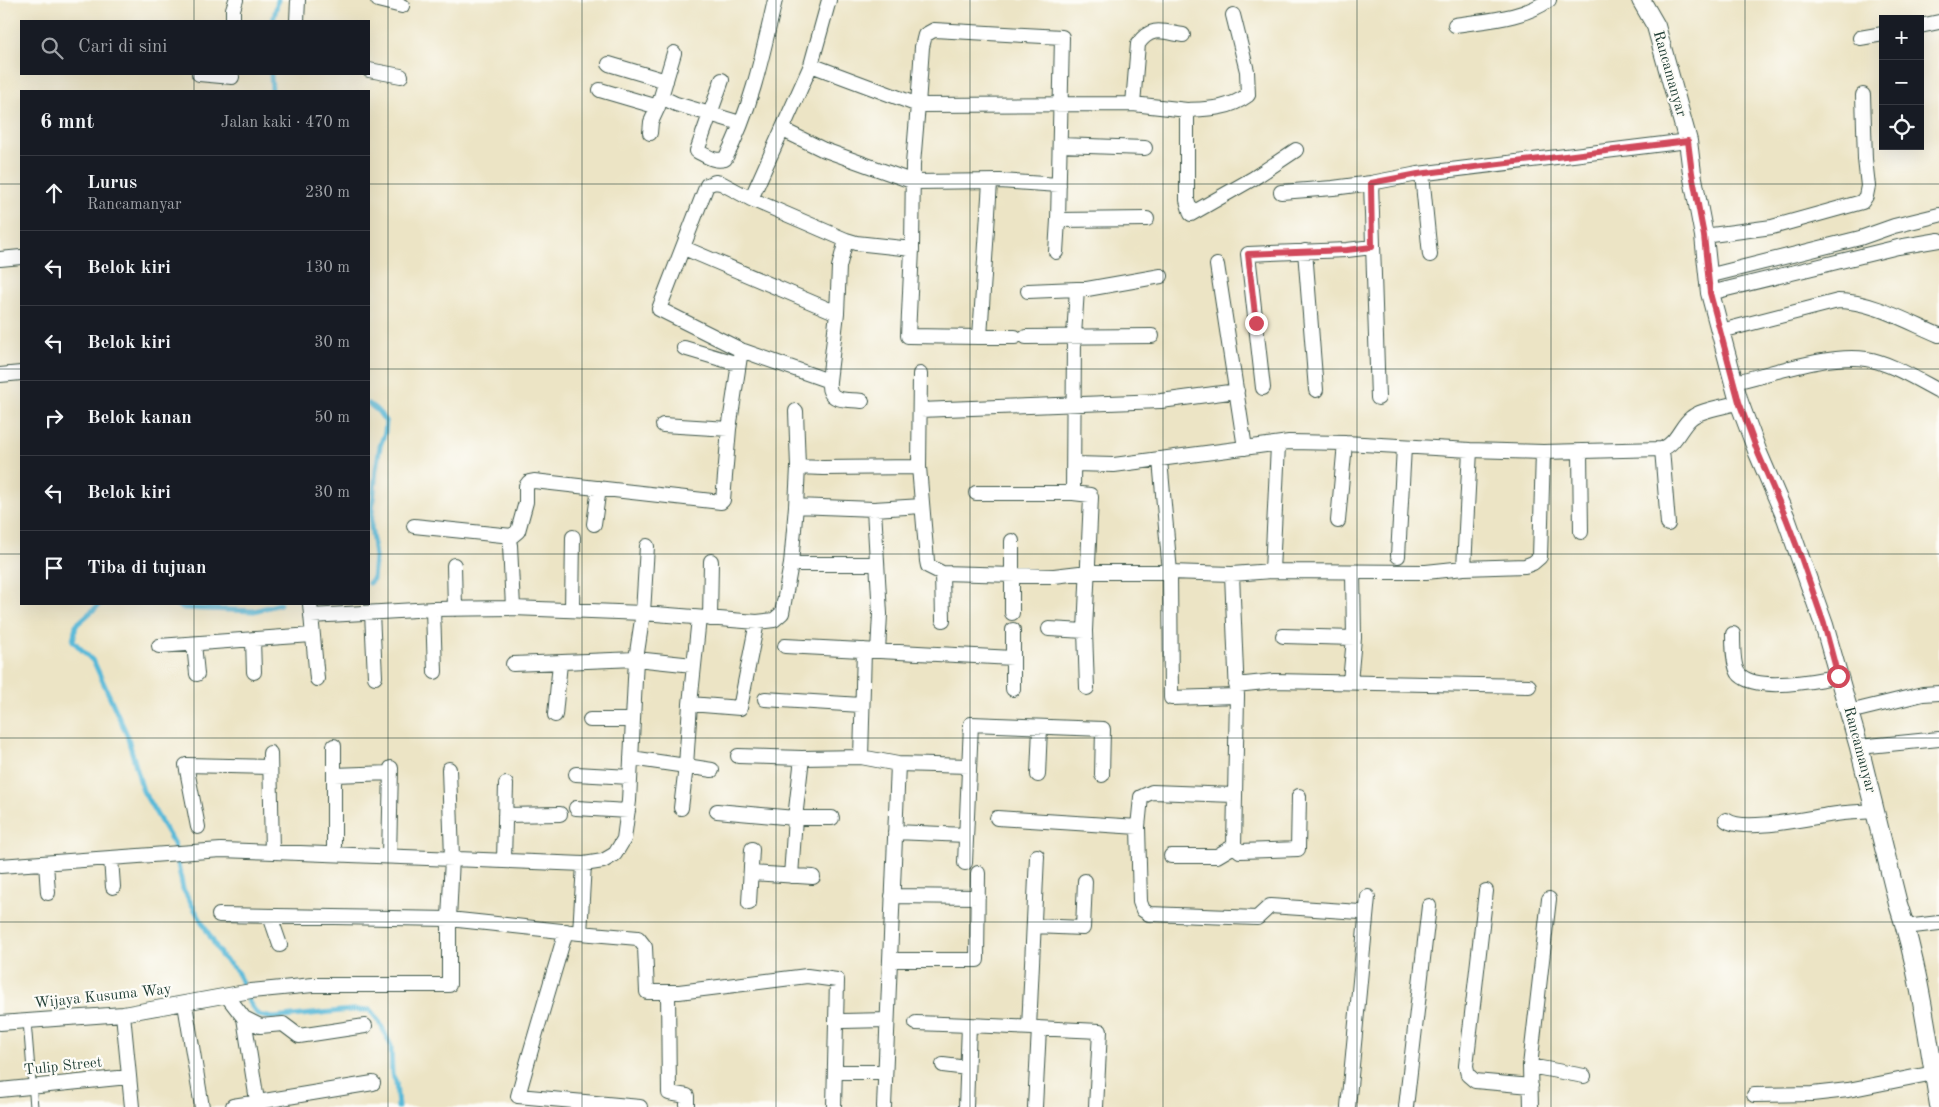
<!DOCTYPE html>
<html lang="id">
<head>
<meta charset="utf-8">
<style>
  body { margin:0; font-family:"Old Standard TT",serif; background:#20242c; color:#f1f3f6 }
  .controls { position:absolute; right:15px; top:15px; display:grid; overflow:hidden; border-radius:0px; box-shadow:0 5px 20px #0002 }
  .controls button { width:45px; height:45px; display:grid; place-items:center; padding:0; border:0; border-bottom:1px solid #363941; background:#171b24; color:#f1f3f6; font:25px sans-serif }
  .stop { position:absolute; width:15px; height:15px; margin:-11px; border:4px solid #d1495b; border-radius:50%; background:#fff }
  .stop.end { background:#d1495b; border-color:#fff; box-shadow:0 1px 5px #0008 }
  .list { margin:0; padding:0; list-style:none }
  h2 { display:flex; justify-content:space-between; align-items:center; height:65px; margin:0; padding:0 20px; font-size:21px }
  h2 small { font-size:16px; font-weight:400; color:#9ea1a6 }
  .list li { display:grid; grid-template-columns:32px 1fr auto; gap:15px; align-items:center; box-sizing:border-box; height:75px; padding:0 20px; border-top:1px solid #363941 }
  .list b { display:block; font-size:19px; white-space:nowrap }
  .list p { margin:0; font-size:16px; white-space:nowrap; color:#9ea1a6 }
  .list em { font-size:16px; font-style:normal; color:#9ea1a6 }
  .icon { flex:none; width:28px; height:28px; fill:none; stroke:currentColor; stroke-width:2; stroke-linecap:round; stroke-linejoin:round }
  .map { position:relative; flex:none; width:1939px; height:1107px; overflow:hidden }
  .search { position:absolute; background:#171b24; box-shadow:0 5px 20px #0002; left:20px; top:20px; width:350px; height:55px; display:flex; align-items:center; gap:12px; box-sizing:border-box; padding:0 18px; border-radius:0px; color:#9ea1a6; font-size:19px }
  .panel { position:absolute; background:#171b24; box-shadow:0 5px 20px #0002; left:20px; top:90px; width:350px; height:515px; border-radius:0px }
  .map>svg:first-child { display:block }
</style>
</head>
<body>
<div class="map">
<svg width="1939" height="1107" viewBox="0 0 1939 1107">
  <rect width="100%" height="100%" fill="#fdfcf7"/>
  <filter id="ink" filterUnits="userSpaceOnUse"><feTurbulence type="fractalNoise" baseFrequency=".02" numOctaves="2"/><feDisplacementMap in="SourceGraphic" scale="10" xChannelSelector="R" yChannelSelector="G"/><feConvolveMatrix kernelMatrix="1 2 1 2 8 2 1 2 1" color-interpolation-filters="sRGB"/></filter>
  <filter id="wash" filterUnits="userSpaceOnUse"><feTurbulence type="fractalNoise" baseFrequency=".0096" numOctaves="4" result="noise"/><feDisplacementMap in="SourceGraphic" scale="20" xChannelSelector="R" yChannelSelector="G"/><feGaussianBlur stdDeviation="1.12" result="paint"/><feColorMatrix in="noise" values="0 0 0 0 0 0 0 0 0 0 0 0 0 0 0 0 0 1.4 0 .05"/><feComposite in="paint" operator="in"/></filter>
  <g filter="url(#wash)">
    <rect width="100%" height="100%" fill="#ece4c5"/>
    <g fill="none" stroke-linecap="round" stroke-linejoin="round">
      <path stroke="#59b9d8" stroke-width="5" d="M273 21 278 0
        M271 74 272 91
        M369 404 378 411 386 422 385 432 380 446 376 469 371 525 375 557 373 579 369 583
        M100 604 76 625 73 641 94 662 127 735 143 791 174 844 183 889 222 957 237 971 250 1004 258 1015 273 1018 351 1010H370L380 1023 391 1046 392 1074 396 1082 398 1107
        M175 604 182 608 254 611 280 604"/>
    </g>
  </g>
  <g filter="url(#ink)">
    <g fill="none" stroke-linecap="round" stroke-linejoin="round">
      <defs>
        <path id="service" d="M27 1021 34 1107"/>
        <path id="minor" d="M378 0 402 6
          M233 21V9L236 0
          M297 21 298 0
          M1455 25C1487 20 1522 19 1549 0
          M1920 26 1939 22
          M1860 38 1883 34
          M609 64 666 81
          M811 65 918 105 922 47 925 35 934 30 1062 37 1058 220 1056 252
          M369 70 401 76
          M199 74 232 77
          M600 90 658 107
          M661 97 676 104 710 114 722 80
          M1133 104 1138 44C1151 25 1164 32 1183 35
          M1187 110C1209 109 1229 109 1248 95L1247 71 1233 15
          M740 123 710 114 697 151C707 156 714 162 725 159 751 111 763 53 775 0
          M783 130 822 149 914 182 1000 181 1059 185
          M650 133 651 122 658 107 674 53
          M1060 145 1145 148
          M1422 174 1430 255
          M715 182 721 183 751 199 846 240 839 267 837 313 829 381 741 350 659 309 707 185Z
          M1371 183 1378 398
          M1281 192 1333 188 1371 183 1418 174 1688 141
          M751 199 811 65 829 0
          M1058 220 1147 219
          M1704 236 1772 227 1862 202 1866 196 1868 186 1865 159 1863 95
          M846 240 856 243 912 249 913 164 918 105 1133 104 1187 110V200L1191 214 1254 178 1296 150
          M684 248 837 313
          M912 249 908 336 980 337 990 182
          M1305 251 1316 390
          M0 259 21 257
          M1217 265 1245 448
          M1708 276 1860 238 1894 226 1939 215
          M1028 291 1077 289
          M1710 293 1898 247 1939 240
          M1721 331 1838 301C1871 301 1908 322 1939 335
          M980 337H1015
          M1026 337 1152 336
          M684 348 738 364
          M920 374 919 467 927 561 928 566 942 573 1054 576 1088 572H1170L1232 574 1272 571 1426 572 1464 568 1525 566 1533 563 1540 557 1543 452
          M0 375 21 373
          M829 381C827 403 845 399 862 401
          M1735 382C1770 374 1831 353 1866 359 1889 362 1918 380 1939 391
          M1263 388 1248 254 1347 250 1372 247
          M920 410 1161 401 1237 391
          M796 411 798 467 796 506 874 509 922 506
          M663 425 729 429
          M1662 449 1668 524
          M1580 452 1581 532
          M1160 460 1170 572 1171 698 1237 696
          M1075 464 1114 465 1289 442 1345 443 1470 450 1543 452 1662 449C1677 443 1680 427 1691 418 1701 409 1726 407 1739 402
          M798 467 823 468 919 467
          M976 493H1073
          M874 509 880 614 878 651
          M1338 521 1345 443
          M594 524 599 488
          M414 526 512 536 518 531 526 502V486L529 482 534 481 721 502 723 500 729 429 741 350
          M1012 541V613
          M510 545 513 608
          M1398 556 1404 447
          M791 564H876
          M454 565 455 609
          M1464 568 1470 450
          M1272 571 1278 445
          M942 573 943 620
          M1232 574 1237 696 1234 846 1240 851 1298 849 1299 796
          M310 604 317 679
          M433 609 435 672
          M572 610 573 537
          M372 613 375 677
          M311 616 433 609 513 608 643 613 647 546
          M699 618 690 704 740 708 757 622
          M710 619 711 561
          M1049 629 1085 631 1091 497 1090 495 1073 493 1074 336 1077 289H1087L1161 276
          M1085 631 1087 688
          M1733 634C1733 643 1733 669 1740 675 1758 692 1816 681 1838 676
          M1283 636 1354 638
          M253 640 254 672
          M194 644 197 674
          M159 646 312 635
          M785 646 1013 658V630
          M1013 658V689
          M513 664 636 659 693 665
          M1350 682 1354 638 1353 572
          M1236 685 1274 681 1529 686
          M765 699 861 705
          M1849 712 1923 694 1939 693
          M555 715 560 663
          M590 720H633
          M1859 747 1939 739
          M270 753 272 852
          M738 756 802 758
          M861 757 864 650
          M631 758 686 766 690 704
          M576 774 630 777
          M334 775 391 773
          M1038 775 1040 727
          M576 808 628 811
          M681 808 686 766 712 770
          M717 811 795 818H832
          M505 815 560 814
          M997 818 1138 827 1141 797 1152 792 1234 795
          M1726 820C1742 833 1808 818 1829 815 1844 812 1860 812 1875 811
          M198 827 186 765 270 767
          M1138 827 1140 902 1143 910 1149 914 1257 918 1270 906 1360 912
          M895 832 966 835
          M334 853V746
          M389 856 391 768
          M1171 856H1217L1234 846
          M111 858 113 887
          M504 860 506 784
          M46 863 48 893
          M965 863 971 724 1103 729 1102 775
          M584 864 580 933 638 938 645 947 647 992H679L807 976 837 980 834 1107
          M0 866 221 850 584 864 603 861 615 854 624 839 629 801 636 659 643 613 757 622 774 620 782 613 791 564 796 506
          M751 873 813 877
          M791 876 795 818 802 758 861 757 898 764 969 766
          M1486 891 1466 1066 1468 1075 1475 1081 1531 1086
          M892 896 978 897
          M749 903 752 849
          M219 915 449 919 580 933
          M270 916 280 945
          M1034 926 1083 928 1085 881
          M1905 927 1939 923
          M566 931C550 986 533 1041 518 1096L640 1107
          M890 960H977L978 873
          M668 992 669 1093 687 1096V1107
          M227 996 244 1018 258 1107
          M185 1004 202 1107
          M123 1014 132 1107
          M244 1018 260 1026 283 1024 299 1036 365 1026
          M843 1021 887 1020
          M0 1023 123 1014 251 991 313 985H449V919L452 858 449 769
          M916 1023 969 1025
          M1029 1028 1037 856
          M943 1065 967 1068
          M1530 1066 1549 899
          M839 1072H885
          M0 1090 128 1077
          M1754 1095 1812 1094 1848 1090 1934 1073
          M233 1106 373 1083
          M884 1107 898 764
          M966 1107 969 1025 1100 1031 1096 1107
          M1035 1107 1039 1028
          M1348 1107 1368 897
          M1406 1107 1429 906
          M1531 1107 1530 1066 1584 1076"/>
        <path id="tertiary" d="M1641 0 1656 26 1688 141 1692 173 1704 236 1710 293 1739 402 1758 453 1786 518 1824 625 1859 747 1898 904C1919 967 1928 1039 1939 1105"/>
      </defs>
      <use href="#service" stroke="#3e564a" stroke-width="9"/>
      <use href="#minor" stroke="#3e564a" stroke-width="16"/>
      <use href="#tertiary" stroke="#3e564a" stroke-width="20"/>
      <use href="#service" stroke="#fff" stroke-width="7"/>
      <use href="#minor" stroke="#fff" stroke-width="14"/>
      <use href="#tertiary" stroke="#fff" stroke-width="18"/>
    </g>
  </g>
  <g fill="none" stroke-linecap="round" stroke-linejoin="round" filter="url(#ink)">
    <path stroke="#d1495b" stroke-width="6" d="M1256 323 1248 254 1347 250 1372 247 1371 183 1418 174 1688 141 1692 173 1704 236 1710 293 1739 402 1758 453 1786 518 1802 560 1824 624 1838 676"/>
  </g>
  <path fill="none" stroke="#1f3d34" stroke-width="1" stroke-opacity="0.55" d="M194 0V21M388 0V1107M582 0V1107M776 0V1107M970 0V1107M1163 0V1107M1357 0V1107M1551 0V1107M1745 0V1107M194 74V91M0 184H21M369 184H1939M0 369H21M369 369H1939M0 554H21M369 554H1939M194 604V1107M0 738H1939M0 922H1939"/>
  <g text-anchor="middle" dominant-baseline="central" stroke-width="4.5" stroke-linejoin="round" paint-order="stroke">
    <g font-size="15" fill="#1f3d34" stroke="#fdfcf7">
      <text transform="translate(1669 74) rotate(74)">Rancamanyar</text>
      <text transform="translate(1859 750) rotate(75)">Rancamanyar</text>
      <text transform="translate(103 997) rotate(-6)">Wijaya Kusuma Way</text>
      <text transform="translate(63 1067) rotate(-6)">Tulip Street</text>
    </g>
  </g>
</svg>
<div class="controls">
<button>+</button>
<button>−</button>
<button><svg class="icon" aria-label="locate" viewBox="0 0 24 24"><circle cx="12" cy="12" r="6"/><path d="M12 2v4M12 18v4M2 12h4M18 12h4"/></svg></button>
</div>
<div class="stop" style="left:1838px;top:676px"></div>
<div class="stop end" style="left:1256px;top:323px"></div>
<div class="search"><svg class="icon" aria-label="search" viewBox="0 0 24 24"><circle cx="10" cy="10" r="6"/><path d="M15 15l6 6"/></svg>Cari di sini</div>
<section class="panel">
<h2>6 mnt<small>Jalan kaki · 470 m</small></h2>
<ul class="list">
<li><svg class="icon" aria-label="ahead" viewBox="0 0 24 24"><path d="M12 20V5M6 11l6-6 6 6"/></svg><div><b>Lurus</b><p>Rancamanyar</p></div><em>230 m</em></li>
<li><svg class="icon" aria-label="left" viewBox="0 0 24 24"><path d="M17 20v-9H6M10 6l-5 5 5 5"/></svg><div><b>Belok kiri</b></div><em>130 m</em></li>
<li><svg class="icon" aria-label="left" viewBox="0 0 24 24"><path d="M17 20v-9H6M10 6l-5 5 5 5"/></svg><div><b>Belok kiri</b></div><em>30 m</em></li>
<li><svg class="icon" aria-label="right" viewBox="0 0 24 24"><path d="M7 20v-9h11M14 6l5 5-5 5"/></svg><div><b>Belok kanan</b></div><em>50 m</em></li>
<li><svg class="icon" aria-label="left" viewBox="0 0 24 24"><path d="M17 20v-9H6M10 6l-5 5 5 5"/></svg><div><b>Belok kiri</b></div><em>30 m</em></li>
<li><svg class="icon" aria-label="arrive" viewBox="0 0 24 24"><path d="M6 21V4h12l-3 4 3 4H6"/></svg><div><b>Tiba di tujuan</b></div></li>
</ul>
</section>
</div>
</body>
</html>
